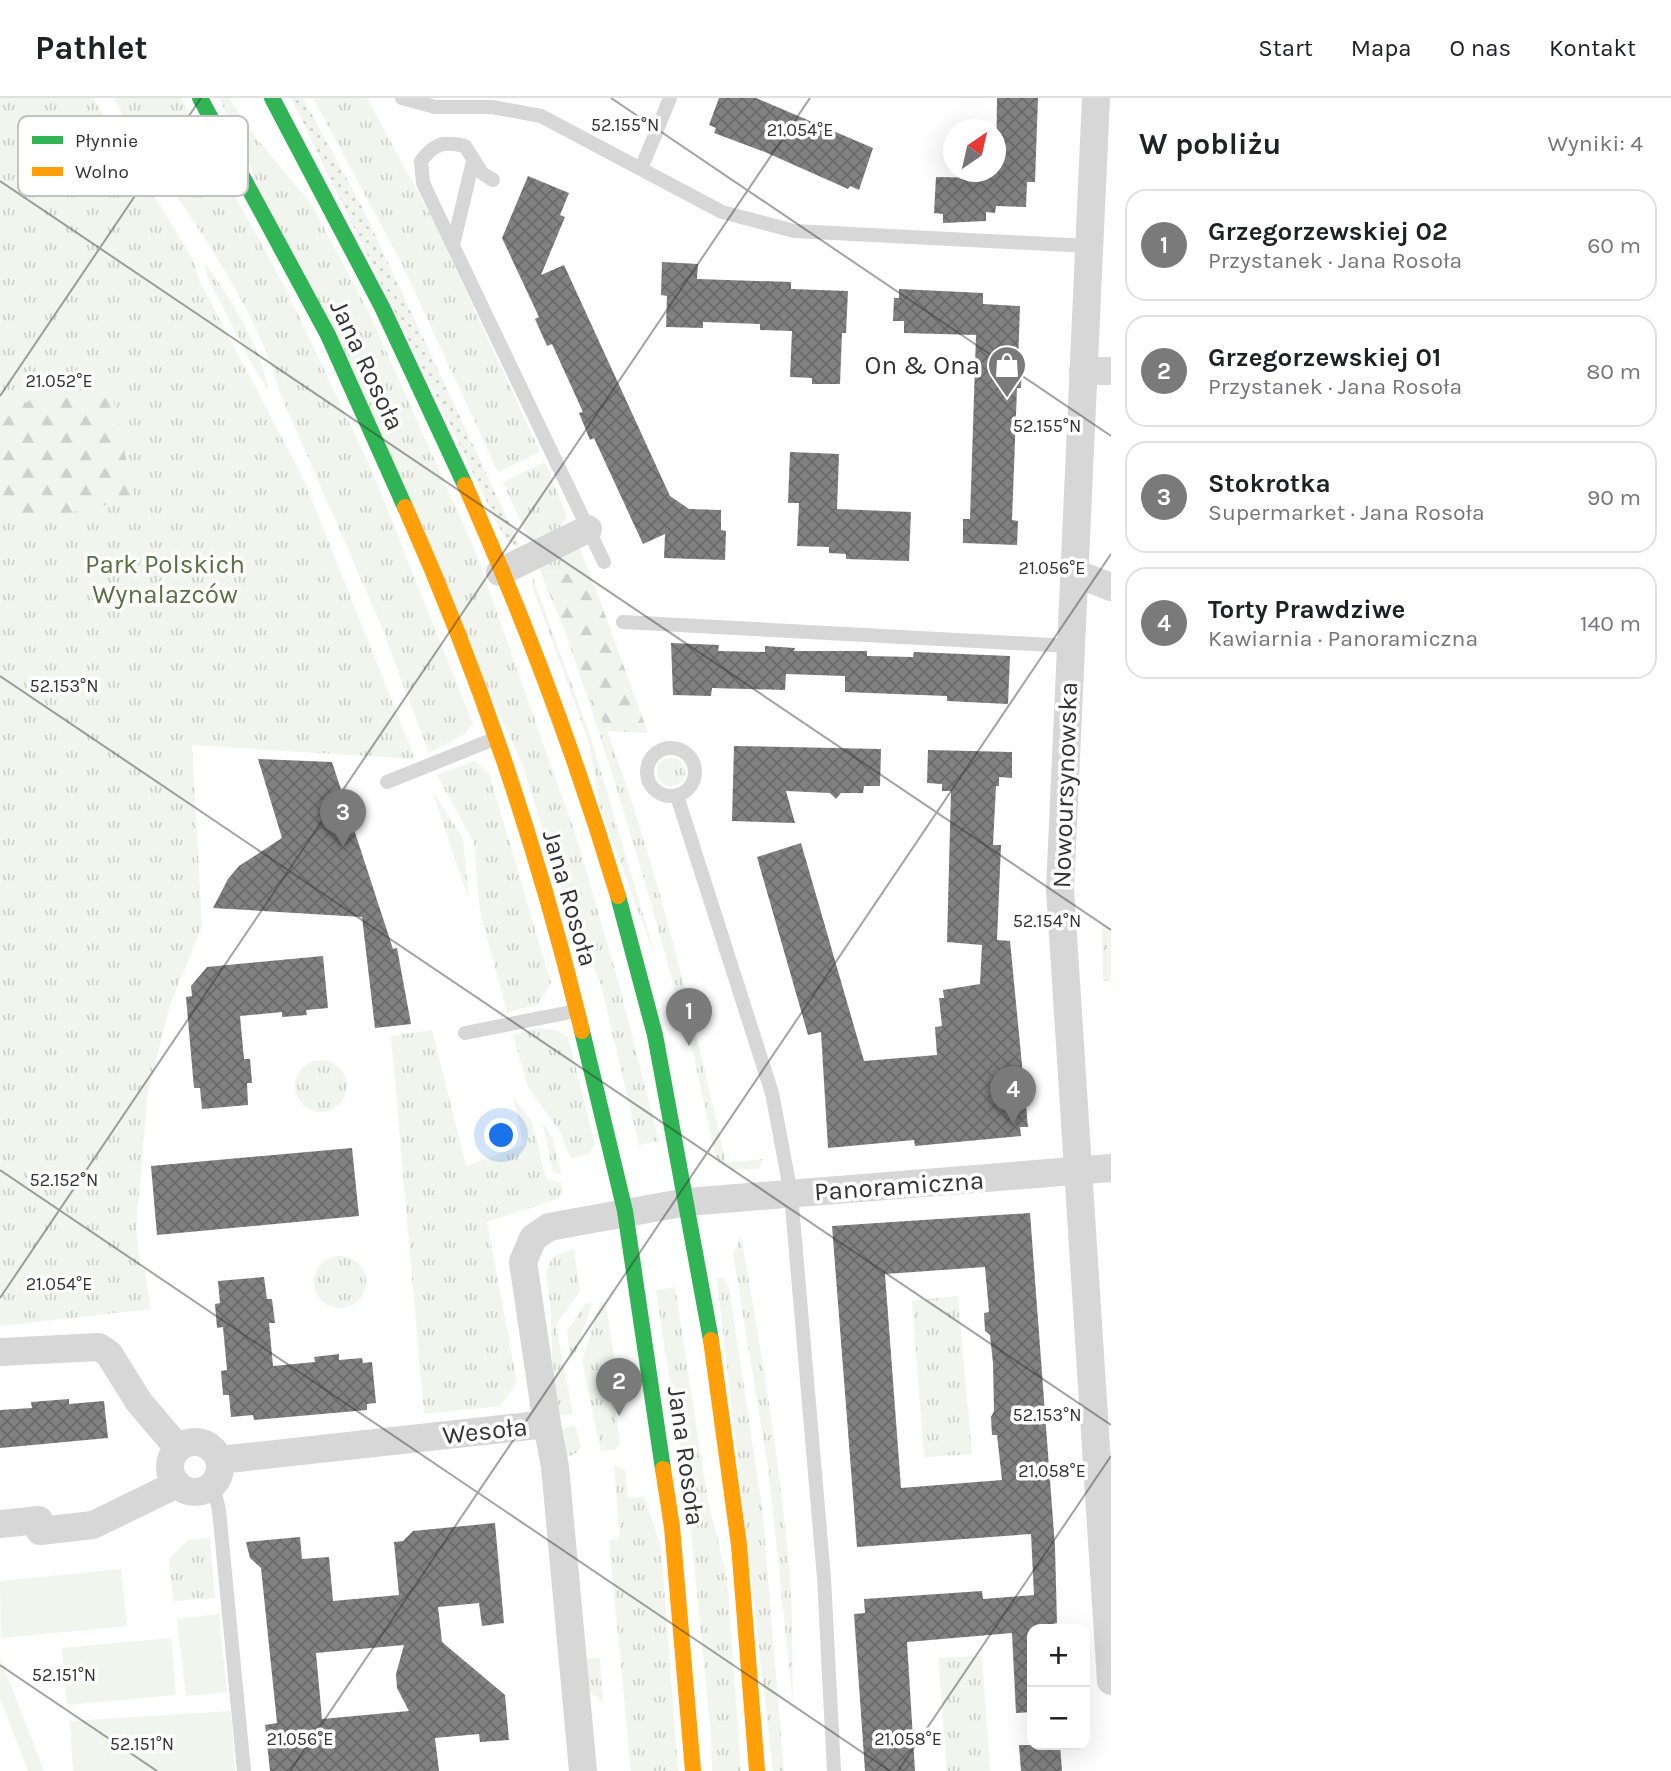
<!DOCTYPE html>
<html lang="pl">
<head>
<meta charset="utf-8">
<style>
  body { margin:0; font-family:Karla,sans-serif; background:#f6f6f6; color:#202124 }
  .controls { position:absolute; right:21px; bottom:21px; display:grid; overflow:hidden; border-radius:14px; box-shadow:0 7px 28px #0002 }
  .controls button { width:63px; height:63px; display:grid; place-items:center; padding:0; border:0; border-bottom:2px solid #e0e0e0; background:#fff; color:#202124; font:35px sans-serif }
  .compass { position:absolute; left:943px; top:21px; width:63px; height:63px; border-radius:50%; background:#fff; box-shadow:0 7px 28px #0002; rotate:34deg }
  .you { position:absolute; left:502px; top:1038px; width:24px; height:24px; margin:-18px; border:5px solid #fff; border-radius:50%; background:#1a73e8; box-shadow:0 0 0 10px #1a73e833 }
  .badge { display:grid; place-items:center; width:46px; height:46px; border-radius:50%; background:#7a7a7a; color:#fff; font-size:23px; font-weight:700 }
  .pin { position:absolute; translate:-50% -58px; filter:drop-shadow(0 2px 4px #0008) }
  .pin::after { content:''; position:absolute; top:37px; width:24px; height:21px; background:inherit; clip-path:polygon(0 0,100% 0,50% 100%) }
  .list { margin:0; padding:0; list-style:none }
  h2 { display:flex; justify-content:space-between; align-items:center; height:91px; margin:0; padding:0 28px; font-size:30px }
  h2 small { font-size:23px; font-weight:400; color:#757577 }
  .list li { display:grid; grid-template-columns:46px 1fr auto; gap:21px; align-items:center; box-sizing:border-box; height:112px; margin:0 14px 14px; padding:0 14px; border:2px solid #e0e0e0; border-radius:21px }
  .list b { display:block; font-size:26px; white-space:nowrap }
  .list p { margin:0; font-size:23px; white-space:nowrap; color:#757577 }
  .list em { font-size:23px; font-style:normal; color:#757577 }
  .map { position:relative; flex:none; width:1111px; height:1673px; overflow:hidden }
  header { display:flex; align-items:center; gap:42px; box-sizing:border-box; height:98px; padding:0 35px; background:#fff; border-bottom:2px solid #e0e0e0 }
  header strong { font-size:33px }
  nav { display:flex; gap:38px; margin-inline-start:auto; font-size:24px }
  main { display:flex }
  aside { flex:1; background:#fff }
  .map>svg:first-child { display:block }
</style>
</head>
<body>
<header>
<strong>Pathlet</strong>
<nav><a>Start</a><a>Mapa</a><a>O nas</a><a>Kontakt</a></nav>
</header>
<main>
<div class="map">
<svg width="1111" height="1673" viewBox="0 0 1111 1673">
  <defs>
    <pattern id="grass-tufts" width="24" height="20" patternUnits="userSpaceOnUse" patternTransform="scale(1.75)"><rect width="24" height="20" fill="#f1f5ed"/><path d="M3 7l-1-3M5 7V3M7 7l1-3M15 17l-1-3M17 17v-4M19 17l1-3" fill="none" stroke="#cfd2cc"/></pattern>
    <pattern id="forest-firs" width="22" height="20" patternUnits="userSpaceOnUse" patternTransform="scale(1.75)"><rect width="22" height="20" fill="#f1f5ed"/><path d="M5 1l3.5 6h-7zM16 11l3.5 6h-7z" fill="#cfd2cc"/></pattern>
    <pattern id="garden-dots" width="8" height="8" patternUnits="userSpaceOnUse" patternTransform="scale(1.75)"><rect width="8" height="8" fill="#f1f5ed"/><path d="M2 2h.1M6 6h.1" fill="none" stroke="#cfd2cc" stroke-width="1.8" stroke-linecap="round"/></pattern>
    <pattern id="building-cross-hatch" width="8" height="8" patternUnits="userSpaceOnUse" patternTransform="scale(1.75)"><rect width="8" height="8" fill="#818181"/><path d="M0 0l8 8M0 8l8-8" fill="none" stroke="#6a6a6a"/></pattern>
  </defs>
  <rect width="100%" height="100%" fill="#fff"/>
  <path fill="url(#grass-tufts)" d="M0 0H93L193 161 199 182 304 382 415 661 192 647 202 828 170 907 148 994 136 1130 140 1171 145 1172 151 1211 0 1228Z
    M114 0H181L285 189 372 373 473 626 464 636 429 655 380 525 279 293C257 204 177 101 126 24Z
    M219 0H229L253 36 312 107 370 217 476 455 577 741 619 886 659 1043 639 1047 601 887 569 814 522 666Z
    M313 0H367L434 124 540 354 498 374 402 166Z
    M204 164C232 202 259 246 269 293L251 265 207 178Z
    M545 364 567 418 560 429 531 447 503 384Z
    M579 449 591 478 540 473V468Z
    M533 480 591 640 657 864 600 709 589 645 532 488Z
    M562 525C577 561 593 597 607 633 659 773 693 920 726 1065L763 1061 759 1071 732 1072 716 1060 689 936H686C651 797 609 660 562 525Z
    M657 674a14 14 0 1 1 28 0a14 14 0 1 1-28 0Z
    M474 663 489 675 551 885 537 907 507 914 480 813 474 745 437 677Z
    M432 692 463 741 469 802Z
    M1102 827 1111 830V883H1103Z
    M537 930 556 932 568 939 595 1046 590 1055 572 1060 566 1052 561 1035 528 989 513 937Z
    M432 932 466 1068 524 1047 513 999 532 1024 546 1081 561 1085 563 1095 557 1101 487 1124 517 1285 500 1308 424 1316 391 938Z
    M295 988a26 26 0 1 1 52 0a26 26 0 1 1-52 0Z
    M543 1026 553 1040 561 1077 553 1074Z
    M741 1138C761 1250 780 1363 790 1477 793 1520 792 1563 793 1606L769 1375 733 1156Z
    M574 1151 580 1193 556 1227 573 1316 559 1318 553 1295 551 1212 546 1174 552 1159Z
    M314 1184a26 26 0 1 1 52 0a26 26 0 1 1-52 0Z
    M724 1180 729 1190 762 1409 784 1673H773L717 1181Z
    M675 1189 708 1403 727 1480 741 1673H712L711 1638 688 1403 656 1192Z
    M958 1198 972 1356 924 1359 912 1203Z
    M606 1204 614 1262 610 1278 620 1344 615 1352 601 1353 582 1263 600 1205Z
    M592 1205 573 1262 570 1258 567 1232 586 1206Z
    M575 1327 581 1349 574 1357 564 1359 562 1331Z
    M614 1367 625 1372 628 1400 644 1399 661 1448 678 1673H631L609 1442 620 1440Z
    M210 1440 215 1500 173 1503 169 1461 188 1442Z
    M982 1558 990 1673H947L938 1560Z
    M600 1560 603 1605 585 1589 582 1561Z"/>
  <path fill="url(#forest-firs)" d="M83 274 102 285 112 296 126 361 125 374 134 397C114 408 46 421 24 418 13 416 6 412 0 404V325L57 281Z
    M540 473 591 478 648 635 607 633Z"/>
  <path fill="url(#garden-dots)" d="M291 0H303L363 111 520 448H514L504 439Z"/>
  <path fill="#f1f5ed" d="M121 1471 127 1528 1 1540 0 1483Z
    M219 1516 227 1594 186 1598 177 1521Z
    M171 1540 176 1597 67 1607 62 1550Z
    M0 1559 44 1673H28L0 1600Z
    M231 1613 235 1673H73L70 1623Z"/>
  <path fill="url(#building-cross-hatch)" fill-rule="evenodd" d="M719 0H756L873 50 859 92 850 88 848 91 765 54 714 35 716 30 709 27Z
    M997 0H1038L1035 84H1027L1026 109 996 108 995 115 986 114V123L943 125V116L934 115 936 79 988 80V74H996Z
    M528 78 569 95 560 117 565 119 541 177 564 167 670 398 689 411 721 412V432L726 433 725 462 664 460 665 436 643 446 594 340 590 342 579 315 583 314 552 246 547 248 535 221 539 219 502 140Z
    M662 164 698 166 697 181 791 184V191L848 193 846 235H842L840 286H812V280L790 279 792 233 760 232V226L703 224V230L666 229 667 198 661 197Z
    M899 191 983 195V206L1020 208 1018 266H1022L1021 290H1017L1012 422 1018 423 1017 447 963 445V421H970L976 237 904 235V223H893L894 200H899Z
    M790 354 839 356 837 411 911 414 909 463 846 461V456L829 455V449L797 448 799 405H788Z
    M671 545 719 547 718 553 765 554V548L795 550 794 553H867V558L913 559 914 554 1010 558 1008 606 947 603V598L845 594V578L786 576 785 592 712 590 711 598 673 597Z
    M734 648 881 651 880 688H864L863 695H841L836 701 830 695 786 693 795 725 732 723Z
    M928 652 1012 654V680L999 679V688H996L993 747H1001L997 842 1010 843 1028 1029H1020L1021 1038 915 1048 914 1042 828 1050 821 934 808 937 757 759 801 745 864 963 937 957 935 929 942 928 939 900H944L943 892 980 886 982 847 947 844 951 693H942V686L927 685Z
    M258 661 332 664 393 851 397 850 411 926 375 930 362 819 213 810 228 781 239 768 282 740Z
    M323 858 328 910 306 912 307 917 282 919V914L240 918 244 961H250L252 985H247L248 1007 202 1011 200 990H194L186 899 192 898 191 888 207 869Z
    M352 1050 359 1118 157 1137 151 1068Z
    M1030 1115 1055 1449 1057 1525 1053 1526V1531H1032V1614L1016 1615 1012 1535 907 1544 915 1673H865L854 1516 865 1515 864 1501 982 1493 983 1501 1034 1497 1031 1436 857 1449 832 1128ZM985 1169 989 1214 984 1215 985 1233 990 1237 993 1265 994 1313 991 1319 992 1337H997L1002 1382 901 1390 885 1176Z
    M264 1179 267 1201H272L275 1225H269L273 1268 315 1264 314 1259 339 1256V1262L362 1260 363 1265 372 1264 376 1305 367 1306V1312L254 1322 253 1317 231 1319 229 1297H223L221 1273 227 1272 223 1229 217 1230 215 1206 220 1205 218 1183Z
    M69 1301V1306L104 1303 108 1340 0 1350V1312L32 1310 31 1304Z
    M495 1425 504 1525 482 1528 479 1505 438 1509 442 1544 505 1597 509 1642 480 1644 479 1636 435 1640 439 1673H270L265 1627 277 1625 261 1470 250 1460 246 1444 300 1439 302 1461 329 1459 333 1503 399 1497 394 1444 403 1443 413 1433ZM404 1547 396 1576 397 1590 409 1613 322 1621 316 1555Z
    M1019 1647H1060L1062 1673H1021Z"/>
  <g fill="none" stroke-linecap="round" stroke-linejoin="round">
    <path stroke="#d7d7d7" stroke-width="14" d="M402 0 435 9H492L541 18 722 114 794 133 1089 148
      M641 71 670 0
      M493 82 482 75 465 48C443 43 435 45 421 63L423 85 604 464
      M453 147 473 63
      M623 524 1070 548
      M647 674a24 24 0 1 1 48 0a24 24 0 1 1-48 0Z
      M387 684 494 641
      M677 698 772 995 791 1096 824 1480 834 1673
      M465 935 576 913
      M213 1388 219 1412 244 1673"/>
    <path stroke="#d7d7d7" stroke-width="28" d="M1096 0 1060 791 1111 1583
      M1083 273H1111
      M500 474 588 431
      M1075 475 1111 489
      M0 1254 99 1249 109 1256 139 1304 178 1350
      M547 1326 555 1369 583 1673
      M170 1369a25 25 0 1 1 50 0a25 25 0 1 1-50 0Z
      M220 1362 547 1326 523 1164 533 1140 549 1129 687 1104 1111 1070
      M0 1426 39 1422 40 1433 93 1427 177 1386"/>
    <path stroke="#30b455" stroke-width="16" d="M200 0 328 237 405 409
      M272 0 382 209 465 387
      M618 798 655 937 711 1242
      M582 933 625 1113 663 1371"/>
    <path stroke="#ff9f0a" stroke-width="16" d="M465 387C524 520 576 658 618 798
      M405 409C480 577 539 755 582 933
      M711 1242 739 1447 757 1673
      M663 1371 672 1429 693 1673"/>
  </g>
  <path fill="none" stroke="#333" stroke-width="2" stroke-opacity="0.45" d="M611 0 1111 338M0 83 1111 832M0 298 201 0M0 578 1111 1327M0 1072 890 1673M0 1200 810 0M0 1567 157 1673M290 1673 1111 456M898 1673 1111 1358"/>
  <defs>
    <symbol id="shop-pin" viewBox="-11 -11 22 30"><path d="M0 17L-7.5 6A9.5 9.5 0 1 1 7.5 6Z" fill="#7a7a7a" stroke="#fff"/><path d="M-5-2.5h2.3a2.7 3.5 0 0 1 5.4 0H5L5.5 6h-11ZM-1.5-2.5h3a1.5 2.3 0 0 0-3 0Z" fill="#fff"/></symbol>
  </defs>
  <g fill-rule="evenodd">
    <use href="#shop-pin" x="985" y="245" width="44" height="60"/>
  </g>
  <g text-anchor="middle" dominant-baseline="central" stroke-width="7" stroke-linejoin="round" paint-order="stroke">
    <g font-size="26" fill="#333" stroke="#fff">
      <text transform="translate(367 267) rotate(65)">Jana Rosoła</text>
      <text transform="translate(1065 687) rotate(-88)">Nowoursynowska</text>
      <text transform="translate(570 800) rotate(74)">Jana Rosoła</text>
      <text transform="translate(899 1088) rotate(-4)">Panoramiczna</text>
      <text transform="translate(485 1333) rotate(-6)">Wesoła</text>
      <text transform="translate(686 1358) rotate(82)">Jana Rosoła</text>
    </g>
    <g font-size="26" fill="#333" stroke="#fff" text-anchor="end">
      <text x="980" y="267">On &amp; Ona</text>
    </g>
    <g font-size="26" fill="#56703f" stroke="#fff">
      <text x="165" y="466">Park Polskich<tspan x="165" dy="30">Wynalazców</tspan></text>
    </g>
  </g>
  <rect x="18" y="18" width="230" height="80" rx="10" fill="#fff" stroke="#c2c2c2" stroke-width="2"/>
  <rect x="32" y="38" width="31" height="8" fill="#30b455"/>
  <rect x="32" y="69" width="31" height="9" fill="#ff9f0a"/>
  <g font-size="19" fill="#333">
    <text x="75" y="49">Płynnie</text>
    <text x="75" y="80">Wolno</text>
  </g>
  <g font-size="18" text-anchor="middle" fill="#333" stroke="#fff" stroke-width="7" stroke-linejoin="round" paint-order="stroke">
    <text x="625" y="33">52.155°N</text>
    <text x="800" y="38">21.054°E</text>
    <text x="59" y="289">21.052°E</text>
    <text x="1047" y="334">52.155°N</text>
    <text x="1052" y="476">21.056°E</text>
    <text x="64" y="594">52.153°N</text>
    <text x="1047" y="829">52.154°N</text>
    <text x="64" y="1088">52.152°N</text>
    <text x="59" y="1192">21.054°E</text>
    <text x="1047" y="1323">52.153°N</text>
    <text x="1052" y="1379">21.058°E</text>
    <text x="64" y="1583">52.151°N</text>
    <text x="300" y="1647">21.056°E</text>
    <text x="908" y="1647">21.058°E</text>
    <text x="142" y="1652">52.151°N</text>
  </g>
</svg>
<div class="controls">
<button>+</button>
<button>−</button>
</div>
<svg class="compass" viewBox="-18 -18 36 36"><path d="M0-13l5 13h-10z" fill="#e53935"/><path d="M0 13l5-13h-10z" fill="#757577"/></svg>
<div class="you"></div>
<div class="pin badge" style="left:689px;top:948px">1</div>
<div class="pin badge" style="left:619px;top:1318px">2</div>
<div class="pin badge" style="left:343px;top:749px">3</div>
<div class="pin badge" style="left:1013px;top:1026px">4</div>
</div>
<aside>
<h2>W pobliżu<small>Wyniki: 4</small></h2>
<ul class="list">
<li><span class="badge">1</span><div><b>Grzegorzewskiej 02</b><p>Przystanek · Jana Rosoła</p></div><em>60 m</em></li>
<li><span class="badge">2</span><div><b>Grzegorzewskiej 01</b><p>Przystanek · Jana Rosoła</p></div><em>80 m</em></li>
<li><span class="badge">3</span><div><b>Stokrotka</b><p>Supermarket · Jana Rosoła</p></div><em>90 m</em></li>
<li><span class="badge">4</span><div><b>Torty Prawdziwe</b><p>Kawiarnia · Panoramiczna</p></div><em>140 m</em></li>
</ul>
</aside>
</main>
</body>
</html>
